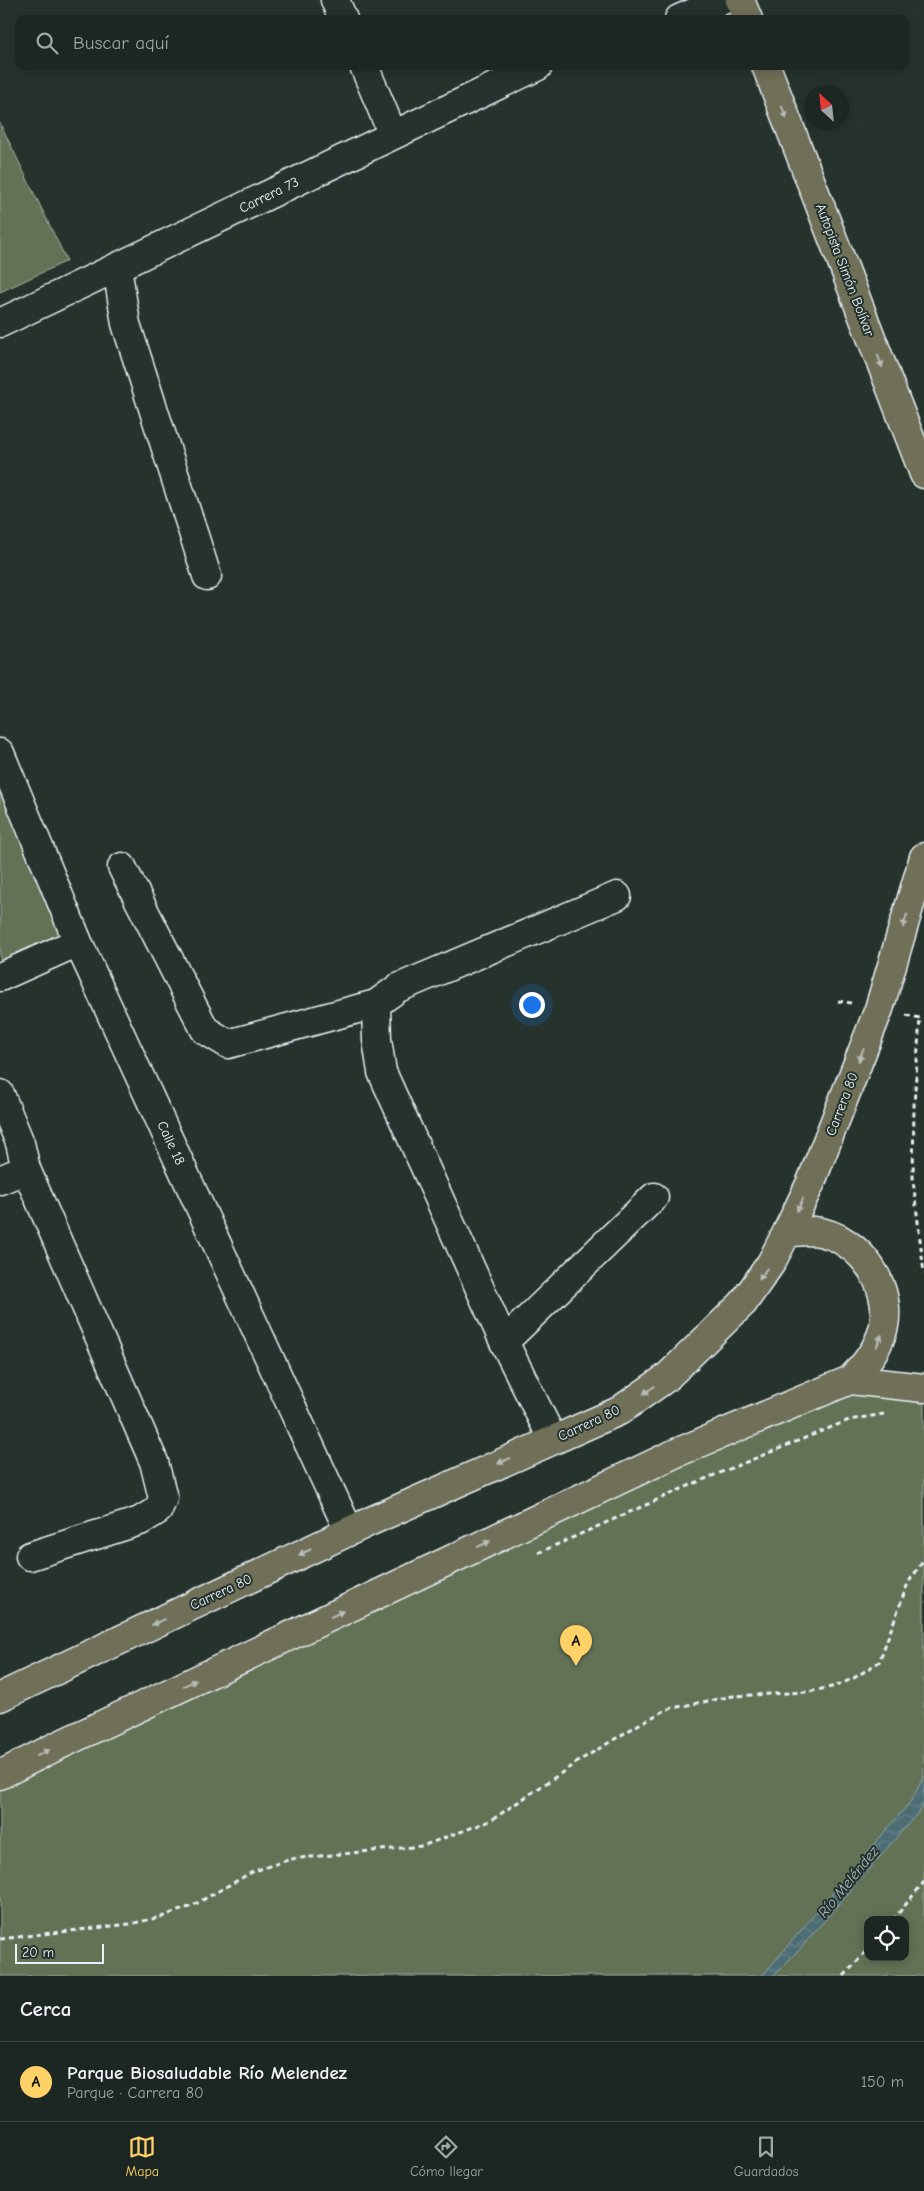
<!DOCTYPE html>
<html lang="es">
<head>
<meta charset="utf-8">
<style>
  body { margin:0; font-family:"Comic Neue",sans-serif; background:#29322f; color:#f1f3f6 }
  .controls { position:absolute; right:15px; bottom:15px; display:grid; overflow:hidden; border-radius:10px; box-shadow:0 2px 12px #0003 }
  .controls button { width:45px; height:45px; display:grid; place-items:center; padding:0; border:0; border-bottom:1px solid #3a4340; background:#1c2622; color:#f1f3f6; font:25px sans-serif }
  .compass { position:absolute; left:804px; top:85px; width:45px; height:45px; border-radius:50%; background:#1c2622; box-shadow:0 2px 12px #0003; rotate:333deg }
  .scale { position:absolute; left:15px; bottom:12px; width:89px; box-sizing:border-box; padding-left:5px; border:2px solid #e8f1f8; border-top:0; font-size:14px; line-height:18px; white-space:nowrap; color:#e8f1f8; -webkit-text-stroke:4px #26332d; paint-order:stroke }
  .you { position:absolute; left:531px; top:1004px; width:18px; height:18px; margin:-12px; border:4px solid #fff; border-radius:50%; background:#1a73e8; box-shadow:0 0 0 8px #1a73e833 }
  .badge { display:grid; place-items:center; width:32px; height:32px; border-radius:50%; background:#ffd166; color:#111; font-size:16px; font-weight:700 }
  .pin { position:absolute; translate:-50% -41px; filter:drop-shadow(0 1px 2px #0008) }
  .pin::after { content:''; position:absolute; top:26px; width:18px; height:15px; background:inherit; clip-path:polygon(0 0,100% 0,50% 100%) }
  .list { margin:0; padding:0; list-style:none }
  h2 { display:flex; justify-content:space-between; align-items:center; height:65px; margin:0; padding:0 20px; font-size:21px }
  h2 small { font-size:16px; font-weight:400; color:#a0a5a5 }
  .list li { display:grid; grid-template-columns:32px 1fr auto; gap:15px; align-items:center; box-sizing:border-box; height:80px; padding:0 20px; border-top:1px solid #3a4340 }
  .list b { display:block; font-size:19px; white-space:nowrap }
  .list p { margin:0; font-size:16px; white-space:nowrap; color:#a0a5a5 }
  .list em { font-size:16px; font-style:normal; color:#a0a5a5 }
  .icon { flex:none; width:28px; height:28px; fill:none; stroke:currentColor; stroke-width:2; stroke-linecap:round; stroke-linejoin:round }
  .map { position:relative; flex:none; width:924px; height:1976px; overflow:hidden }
  .search { position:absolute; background:#1c2622; box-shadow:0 2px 12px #0003; left:15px; right:15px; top:15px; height:55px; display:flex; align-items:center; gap:12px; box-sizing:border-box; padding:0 18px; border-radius:10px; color:#a0a5a5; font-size:19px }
  .sheet { height:145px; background:#1c2622 }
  nav { display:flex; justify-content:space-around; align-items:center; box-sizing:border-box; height:70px; border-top:1px solid #3a4340; background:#1c2622; font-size:14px; color:#a0a5a5 }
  nav a { display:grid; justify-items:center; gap:2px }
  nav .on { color:#ffd166 }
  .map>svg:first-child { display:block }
</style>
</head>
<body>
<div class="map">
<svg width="924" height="1976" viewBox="0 0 924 1976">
  <defs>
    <pattern id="water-waves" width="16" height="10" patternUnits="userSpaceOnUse" patternTransform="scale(1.25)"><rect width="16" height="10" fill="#4d6d74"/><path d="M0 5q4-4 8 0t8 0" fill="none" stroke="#678289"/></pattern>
  </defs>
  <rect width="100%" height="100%" fill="#26332d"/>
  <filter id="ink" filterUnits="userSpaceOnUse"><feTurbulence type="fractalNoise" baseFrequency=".02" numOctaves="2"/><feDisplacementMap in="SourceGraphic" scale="10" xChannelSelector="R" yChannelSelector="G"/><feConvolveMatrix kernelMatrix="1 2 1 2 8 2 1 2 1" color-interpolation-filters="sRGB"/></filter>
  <g filter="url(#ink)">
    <path fill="#637254" stroke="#a6b2a6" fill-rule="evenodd" d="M0 123 67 261 0 292Z
      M0 753 78 942 0 977Z
      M850 1380 924 1388V1976H0V1775ZM868 1920H905V1957H868Z"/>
    <path fill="url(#water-waves)" stroke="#8ba2a9" d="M924 1776V1803L922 1808 799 1950 773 1976H762L911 1801Z"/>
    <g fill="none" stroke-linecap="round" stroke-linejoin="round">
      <defs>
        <path id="minor" d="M335 0 343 19
          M679 19 723 0
          M364 66 393 135
          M117 267 126 324 207 576
          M0 323 538 66
          M0 753 78 942 349 1531
          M122 867 205 1030 228 1044 376 1004
          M0 977 78 942
          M0 1094 20 1143 26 1169 154 1462 163 1498 158 1510 140 1521 30 1556
          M0 1180 26 1169
          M504 1342 382 1072 377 1040 376 1004 398 988 617 896
          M553 1440 504 1342 654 1197"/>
        <path id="major" d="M787 1232C796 1232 805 1231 814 1231 861 1236 898 1292 881 1336 874 1354 864 1366 850 1380
          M0 1697 371 1521 619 1411 666 1378 743 1303 771 1263 787 1232 811 1182 879 1009 924 857
          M0 1775 53 1748 676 1453 850 1380 924 1388"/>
        <path id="highway" d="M740 0 748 19
          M766 66 924 474"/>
      </defs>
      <use href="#minor" stroke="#e8f1f8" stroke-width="31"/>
      <use href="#major" stroke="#e8f1f8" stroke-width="31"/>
      <use href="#highway" stroke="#e8f1f8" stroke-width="31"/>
      <path stroke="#e8f1f8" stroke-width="3" stroke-dasharray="5 4" stroke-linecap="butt" d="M838 1001 851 1003
        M906 1015 920 1018 914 1105 913 1180 924 1273
        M538 1553 695 1483 849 1420 884 1414
        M893 1920 924 1882
        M0 1939 130 1924 161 1917 192 1906 254 1871 291 1859 422 1846 490 1821 582 1759 641 1723 668 1709 733 1696 808 1692 836 1686 854 1678 879 1662 908 1583 924 1560
        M844 1976 868 1949"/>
      <use href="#minor" stroke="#26332d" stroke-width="28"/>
      <use href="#major" stroke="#706f59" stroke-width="28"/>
      <use href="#highway" stroke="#706f59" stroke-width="28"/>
    </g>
    <defs><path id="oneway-solid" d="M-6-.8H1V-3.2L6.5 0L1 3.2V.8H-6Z" transform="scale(1.25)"/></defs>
    <g fill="#b8bdb8">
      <use href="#oneway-solid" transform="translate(784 112) rotate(69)"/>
      <use href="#oneway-solid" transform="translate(880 361) rotate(69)"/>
      <use href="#oneway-solid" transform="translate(905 921) rotate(107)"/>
      <use href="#oneway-solid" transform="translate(861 1055) rotate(111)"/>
      <use href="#oneway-solid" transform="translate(800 1205) rotate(116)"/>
      <use href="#oneway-solid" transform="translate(763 1274) rotate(125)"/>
      <use href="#oneway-solid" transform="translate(879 1341) rotate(-67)"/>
      <use href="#oneway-solid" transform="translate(649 1390) rotate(145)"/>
      <use href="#oneway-solid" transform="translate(504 1461) rotate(156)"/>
      <use href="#oneway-solid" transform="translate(484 1544) rotate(-25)"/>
      <use href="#oneway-solid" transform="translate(305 1552) rotate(155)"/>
      <use href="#oneway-solid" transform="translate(337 1614) rotate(-25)"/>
      <use href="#oneway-solid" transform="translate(158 1622) rotate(155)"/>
      <use href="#oneway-solid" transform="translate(190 1683) rotate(-25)"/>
      <use href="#oneway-solid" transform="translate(43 1753) rotate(-27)"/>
    </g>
  </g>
  <g text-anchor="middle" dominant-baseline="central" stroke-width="4" stroke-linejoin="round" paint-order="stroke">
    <g font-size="14" fill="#e8f1f8" stroke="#26332d">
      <text transform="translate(269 195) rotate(-26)">Carrera 73</text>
      <text transform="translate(845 270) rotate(69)">Autopista Simón Bolívar</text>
      <text transform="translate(842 1104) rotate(-69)">Carrera 80</text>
      <text transform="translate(171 1143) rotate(65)">Calle 18</text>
      <text transform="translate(589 1423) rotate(-25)">Carrera 80</text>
      <text transform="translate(221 1592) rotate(-25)">Carrera 80</text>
    </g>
    <g font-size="15" font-style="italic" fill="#aabcc3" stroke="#26332d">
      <text transform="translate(848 1882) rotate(-51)">Río Meléndez</text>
    </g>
  </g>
</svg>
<div class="controls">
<button><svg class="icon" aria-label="locate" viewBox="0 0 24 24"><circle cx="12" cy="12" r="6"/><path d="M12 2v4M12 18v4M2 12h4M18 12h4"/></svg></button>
</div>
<svg class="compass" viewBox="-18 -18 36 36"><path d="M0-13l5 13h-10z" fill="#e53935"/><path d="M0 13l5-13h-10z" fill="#a0a5a5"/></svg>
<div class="scale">20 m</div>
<div class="you"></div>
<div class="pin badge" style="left:576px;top:1666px">A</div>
<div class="search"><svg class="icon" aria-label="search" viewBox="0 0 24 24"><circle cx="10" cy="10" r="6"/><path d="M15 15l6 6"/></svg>Buscar aquí</div>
</div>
<section class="sheet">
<h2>Cerca<small></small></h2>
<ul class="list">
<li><span class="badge">A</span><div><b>Parque Biosaludable Río Melendez</b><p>Parque · Carrera 80</p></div><em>150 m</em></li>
</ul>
</section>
<nav>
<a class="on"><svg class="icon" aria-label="map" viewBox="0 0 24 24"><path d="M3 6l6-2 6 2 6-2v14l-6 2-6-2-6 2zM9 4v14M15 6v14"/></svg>Mapa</a>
<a><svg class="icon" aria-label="directions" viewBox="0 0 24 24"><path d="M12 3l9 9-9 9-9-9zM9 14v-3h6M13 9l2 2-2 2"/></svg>Cómo llegar</a>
<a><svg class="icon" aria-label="saved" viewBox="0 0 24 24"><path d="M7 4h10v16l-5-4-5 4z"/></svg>Guardados</a>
</nav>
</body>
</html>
